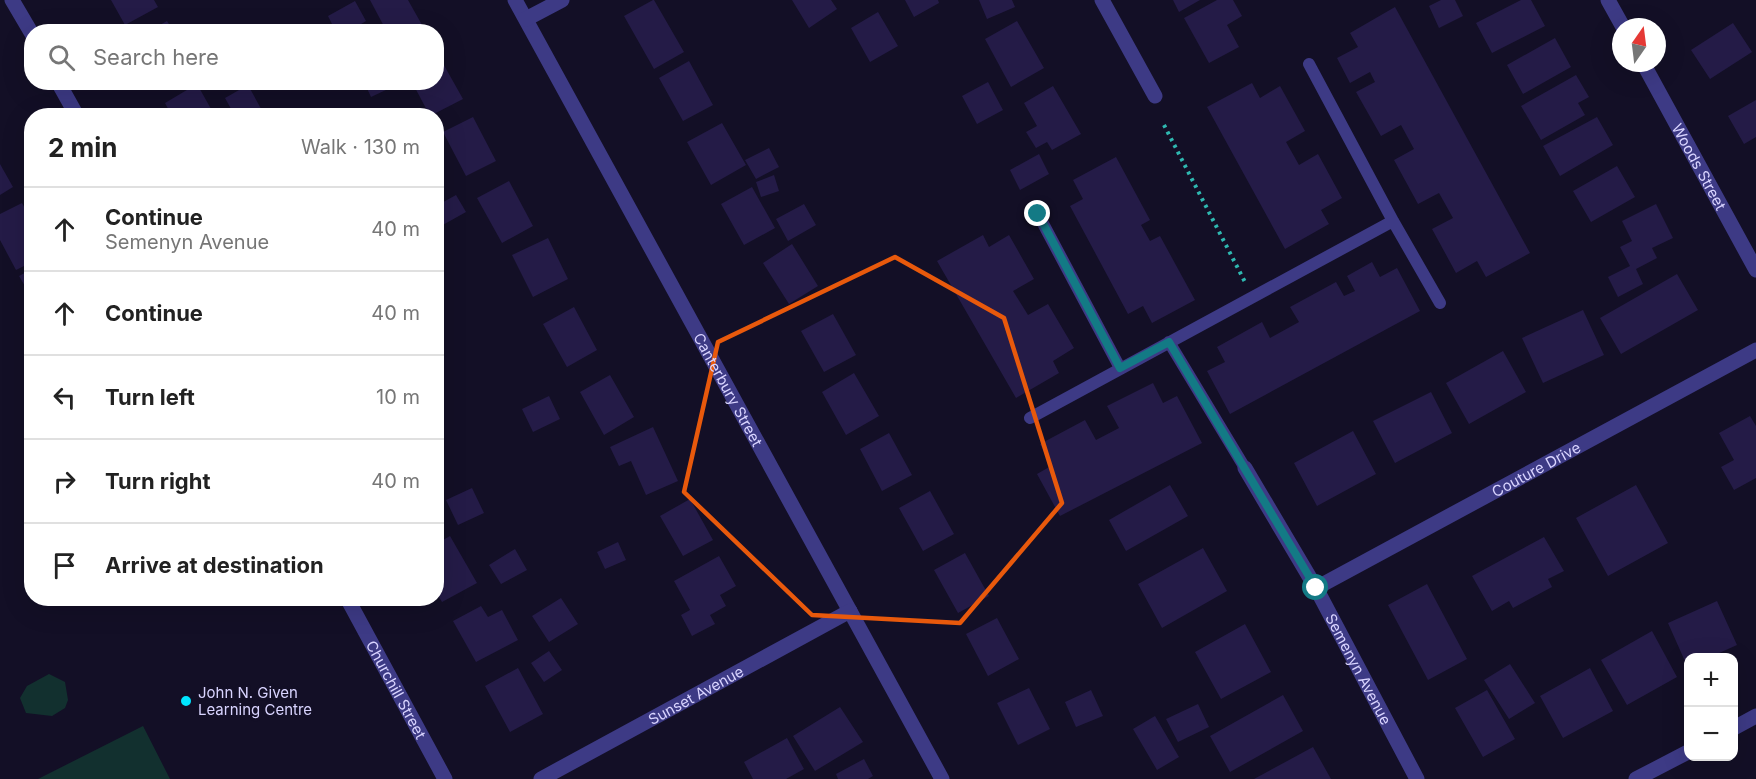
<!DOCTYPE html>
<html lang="en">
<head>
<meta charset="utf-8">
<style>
  body { margin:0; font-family:Inter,sans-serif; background:#f2f2f2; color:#222 }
  .controls { position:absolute; right:18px; bottom:18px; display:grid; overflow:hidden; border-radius:12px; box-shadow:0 6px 24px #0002 }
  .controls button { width:54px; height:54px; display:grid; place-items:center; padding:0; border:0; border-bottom:2px solid #e0e0e0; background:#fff; color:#222; font:30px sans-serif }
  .compass { position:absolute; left:1612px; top:18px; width:54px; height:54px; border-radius:50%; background:#fff; box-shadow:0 6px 24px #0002; rotate:14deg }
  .stop { position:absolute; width:18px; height:18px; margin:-14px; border:4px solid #137a85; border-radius:50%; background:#fff }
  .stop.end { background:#137a85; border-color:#fff; box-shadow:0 2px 6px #0008 }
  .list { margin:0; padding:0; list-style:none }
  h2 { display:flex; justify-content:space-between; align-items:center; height:78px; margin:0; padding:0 24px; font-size:26px }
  h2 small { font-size:20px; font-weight:400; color:#767676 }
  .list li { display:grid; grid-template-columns:39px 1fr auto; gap:18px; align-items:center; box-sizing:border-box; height:84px; padding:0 24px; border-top:2px solid #e0e0e0 }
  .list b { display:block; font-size:22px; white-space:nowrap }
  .list p { margin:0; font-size:20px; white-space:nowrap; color:#767676 }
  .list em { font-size:20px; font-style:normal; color:#767676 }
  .icon { flex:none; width:33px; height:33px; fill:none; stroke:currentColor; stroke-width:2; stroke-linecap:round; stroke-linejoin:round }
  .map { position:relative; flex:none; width:1756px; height:779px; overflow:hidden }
  .search { position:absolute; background:#fff; box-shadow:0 6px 24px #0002; left:24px; top:24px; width:420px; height:66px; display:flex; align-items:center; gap:15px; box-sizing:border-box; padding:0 21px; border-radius:24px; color:#767676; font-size:22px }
  .panel { position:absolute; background:#fff; box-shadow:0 6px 24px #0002; left:24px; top:108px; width:420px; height:498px; border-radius:24px }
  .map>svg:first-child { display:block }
</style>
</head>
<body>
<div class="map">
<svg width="1756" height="779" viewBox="0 0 1756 779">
  <rect width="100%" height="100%" fill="#130f26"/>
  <path fill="#12302f" d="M49 674 65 682 68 700 65 708 52 716 26 713 20 698 27 686Z
    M143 726 170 779H38Z"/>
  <path fill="#241b47" d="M111 0H154L158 7 125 25Z
    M370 0H408L426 32H387Z
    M653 0H654L684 52 654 69 624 16Z
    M792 0H831L837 9 809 28Z
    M905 0H938L939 3 914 17Z
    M979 0H1012L1015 7 987 19Z
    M1173 0H1200L1179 12Z
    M1217 0H1233L1242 16 1227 25 1239 47 1209 63 1184 18Z
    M1441 0H1455L1463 16 1439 28 1429 6Z
    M1521 0H1531L1545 26 1492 53 1476 23Z
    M355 1 366 21 348 32H336L328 16Z
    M1395 7 1530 253 1486 277 1477 261 1456 273 1432 229 1453 218 1439 193 1418 204 1394 160 1414 149 1401 125 1381 136 1356 92 1375 82 1370 72 1350 83 1337 58 1358 47 1350 33Z
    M878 12 898 46 870 62 851 28Z
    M167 21 174 32H148Z
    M1017 21 1044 68 1011 87 985 39Z
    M1733 23 1752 52 1710 79 1691 50Z
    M1555 38 1571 67 1523 94 1507 65Z
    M436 51 463 99 430 116 412 82H436Z
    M689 61 713 105 683 121 659 78Z
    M1576 75 1589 97 1578 103 1585 115 1541 140 1521 106Z
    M364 82H403L371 97Z
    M988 82 1003 110 977 124 962 96Z
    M1252 83 1260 98 1280 86 1305 131 1286 142 1299 165 1318 154 1342 198 1321 210 1329 224 1285 249 1207 107Z
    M197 84 215 116H172L165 103Z
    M248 85 265 116H235L225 98Z
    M1053 86 1081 134 1052 150 1047 142 1036 148 1026 132 1037 126 1024 103Z
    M1756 100V137L1744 144 1728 116Z
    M473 117 496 161 466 176 443 132Z
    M1597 117 1613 145 1560 176 1543 146Z
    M722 123 746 165 711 185 687 142Z
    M769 148 779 167 756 179 745 160Z
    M1039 154 1049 174 1020 190 1010 170Z
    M1116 157 1150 220 1141 225 1150 241 1160 236 1195 300 1152 323 1143 306 1128 314 1070 206 1083 199 1073 180Z
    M0 164 13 187 0 195Z
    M1617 166 1635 197 1591 222 1573 191Z
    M774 175 779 191 761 197 756 182Z
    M509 181 533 226 502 243 477 198Z
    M752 187 775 228 744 245 721 204Z
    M456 195 466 212 441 226 436 218V206Z
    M22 203 32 221V262L16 270 0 240V214Z
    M804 204 816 225 788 241 776 219Z
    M1656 204 1673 238 1652 248 1657 258 1636 269 1643 284 1618 297 1608 277 1630 266 1620 247 1632 241 1622 221Z
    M983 235 989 247 1009 235 1034 279 1013 291 1028 315 1048 304 1074 348 1053 361 1059 373 1016 398 937 261Z
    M548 238 568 279 533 297 512 255Z
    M792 244 818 286 789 304 763 263Z
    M1372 262 1380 277 1397 268 1420 311 1230 414 1207 371 1225 362 1217 347 1262 322 1270 338 1299 322 1290 307 1336 282 1344 296 1355 291 1347 276Z
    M32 269V298L19 276Z
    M1677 274 1698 310 1621 354 1600 318Z
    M574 307 597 350 567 367 543 324Z
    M1583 310 1604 355 1543 383 1522 338Z
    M833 314 856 355 824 372 801 331Z
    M1503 351 1526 392 1469 424 1446 383Z
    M854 373 879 416 846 435 822 392Z
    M610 375 634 417 604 435 580 392Z
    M1153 383 1163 403 1177 396 1202 443 1060 516 1037 474 1051 466 1040 444 1085 420 1096 440 1119 428 1107 406Z
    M1431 392 1452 433 1395 463 1373 421Z
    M549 396 560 419 533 432 522 409Z
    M1750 416 1756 426V478L1734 490 1721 467 1734 460 1719 433Z
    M653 427 678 481 646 495 631 461 619 466 610 447Z
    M1353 431 1376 474 1317 506 1294 463Z
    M889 433 912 475 882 491 860 449Z
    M1170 485 1188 516 1126 551 1109 520Z
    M1636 485 1668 543 1608 576 1576 518Z
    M472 488 484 513 458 525 446 500Z
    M930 491 954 534 923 551 899 508Z
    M690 499 713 540 683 556 660 516Z
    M450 536 477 583 442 602 436 592V544Z
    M1544 537 1564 571 1548 579 1552 587 1513 608 1509 601 1492 611 1472 576Z
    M618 542 626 560 605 569 597 552Z
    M1203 548 1227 591 1162 628 1138 584Z
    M515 549 527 570 501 584 489 565Z
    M965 553 989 596 958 613 934 570Z
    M719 556 736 586 720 595 726 606 710 615 715 624 692 636 681 615 690 610 674 581Z
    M1427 584 1467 659 1428 680 1388 605Z
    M561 598 578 624 549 642 532 616Z
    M1717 601 1737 645 1708 658H1688V668L1668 623Z
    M481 606 488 617 502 610 518 640 476 662 453 621Z
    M997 618 1019 659 988 676 966 634Z
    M1245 624 1271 672 1221 699 1195 652Z
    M1652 631 1677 677 1627 705 1601 660Z
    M549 651 562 670 544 682 531 663Z
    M1510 664 1535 703 1509 719 1484 680Z
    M518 668 543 714 510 732 485 686Z
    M1590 668 1613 711 1563 738 1540 696Z
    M1029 688 1050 729 1018 745 997 703Z
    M1091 690 1103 716 1076 727 1065 702Z
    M1487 690 1515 739 1483 757 1455 708Z
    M1283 695 1303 731 1230 772 1210 736Z
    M1198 704 1209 727 1178 742 1166 719Z
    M840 707 863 742 815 771 793 736Z
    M1155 716 1179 757 1157 770 1133 729Z
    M787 738 804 769 786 779H753L744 762Z
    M1313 747 1331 779H1254Z
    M864 759 873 776 868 779H838L836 774Z"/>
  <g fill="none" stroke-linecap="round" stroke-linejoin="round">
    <path stroke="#2fb8b0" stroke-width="4" stroke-dasharray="3 4.5" stroke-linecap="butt" d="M1164 125 1245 282"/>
    <path stroke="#3d3a85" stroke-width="12" d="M1309 64 1393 221 1440 303
      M1038 214 1120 368
      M1169 342 1245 468
      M1030 418 1393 221"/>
    <g stroke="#3d3a85" stroke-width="15">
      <path d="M12 0 32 34"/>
      <path id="s1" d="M515 0 942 779"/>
      <path d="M1102 0 1155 96"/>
      <path d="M1608 0 1623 27"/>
      <path d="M526 19 562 0"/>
      <path id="s2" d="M1643 63 1756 270"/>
      <path d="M58 82 77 116"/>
      <path id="s3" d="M1245 468 1316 588 1417 779"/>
      <path id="s4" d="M1316 588 1756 350"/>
      <path id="s5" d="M347 598 445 779"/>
      <path d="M1734 728 1756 716"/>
      <path id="s6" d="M541 779 850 611"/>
      <path d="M1636 779 1688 752"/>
    </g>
  </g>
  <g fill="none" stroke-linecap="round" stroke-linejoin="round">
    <path stroke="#137a85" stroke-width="8" d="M1038 214 1120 368 1169 342 1316 588"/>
  </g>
  <path fill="none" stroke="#e8590c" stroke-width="4.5" stroke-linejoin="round" d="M895 257 1004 318 1062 503 960 623 812 615 684 492 718 342Z"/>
  <circle fill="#00e5ff" stroke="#130f26" stroke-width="2" cx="186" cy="701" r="6"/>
  <g text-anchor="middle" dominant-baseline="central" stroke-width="6" stroke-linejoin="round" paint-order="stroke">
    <g font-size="15" fill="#d9d4ff" stroke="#130f26">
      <text stroke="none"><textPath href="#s2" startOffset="118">Woods Street</textPath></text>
      <text stroke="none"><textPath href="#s1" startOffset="444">Canterbury Street</textPath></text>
      <text stroke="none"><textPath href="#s4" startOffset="250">Couture Drive</textPath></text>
      <text stroke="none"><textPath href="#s3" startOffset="231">Semenyn Avenue</textPath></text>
      <text stroke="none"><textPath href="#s5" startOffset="104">Churchill Street</textPath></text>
      <text stroke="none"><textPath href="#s6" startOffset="176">Sunset Avenue</textPath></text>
    </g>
    <g font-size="15" fill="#d9d4ff" stroke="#130f26" text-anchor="start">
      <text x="198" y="692">John N. Given<tspan x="198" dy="17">Learning Centre</tspan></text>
    </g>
  </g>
</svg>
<div class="controls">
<button>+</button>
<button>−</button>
</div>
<svg class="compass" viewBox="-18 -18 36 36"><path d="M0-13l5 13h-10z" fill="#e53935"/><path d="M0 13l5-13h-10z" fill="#767676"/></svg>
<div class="stop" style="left:1316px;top:588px"></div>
<div class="stop end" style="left:1038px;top:214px"></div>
<div class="search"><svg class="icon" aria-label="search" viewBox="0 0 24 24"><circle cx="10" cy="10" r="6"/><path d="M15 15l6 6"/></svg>Search here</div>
<section class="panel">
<h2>2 min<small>Walk · 130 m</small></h2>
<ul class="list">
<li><svg class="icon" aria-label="ahead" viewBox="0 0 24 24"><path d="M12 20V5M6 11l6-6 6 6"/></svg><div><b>Continue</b><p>Semenyn Avenue</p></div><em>40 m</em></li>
<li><svg class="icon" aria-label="ahead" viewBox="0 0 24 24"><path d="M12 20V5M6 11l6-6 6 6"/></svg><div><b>Continue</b></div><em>40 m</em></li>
<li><svg class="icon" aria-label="left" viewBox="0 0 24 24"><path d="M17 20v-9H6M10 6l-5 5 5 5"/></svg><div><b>Turn left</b></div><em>10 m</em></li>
<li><svg class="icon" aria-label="right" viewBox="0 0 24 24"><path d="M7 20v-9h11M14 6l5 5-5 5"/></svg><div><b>Turn right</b></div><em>40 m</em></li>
<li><svg class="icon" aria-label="arrive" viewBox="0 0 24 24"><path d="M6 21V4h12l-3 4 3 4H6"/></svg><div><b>Arrive at destination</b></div></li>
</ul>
</section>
</div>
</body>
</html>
